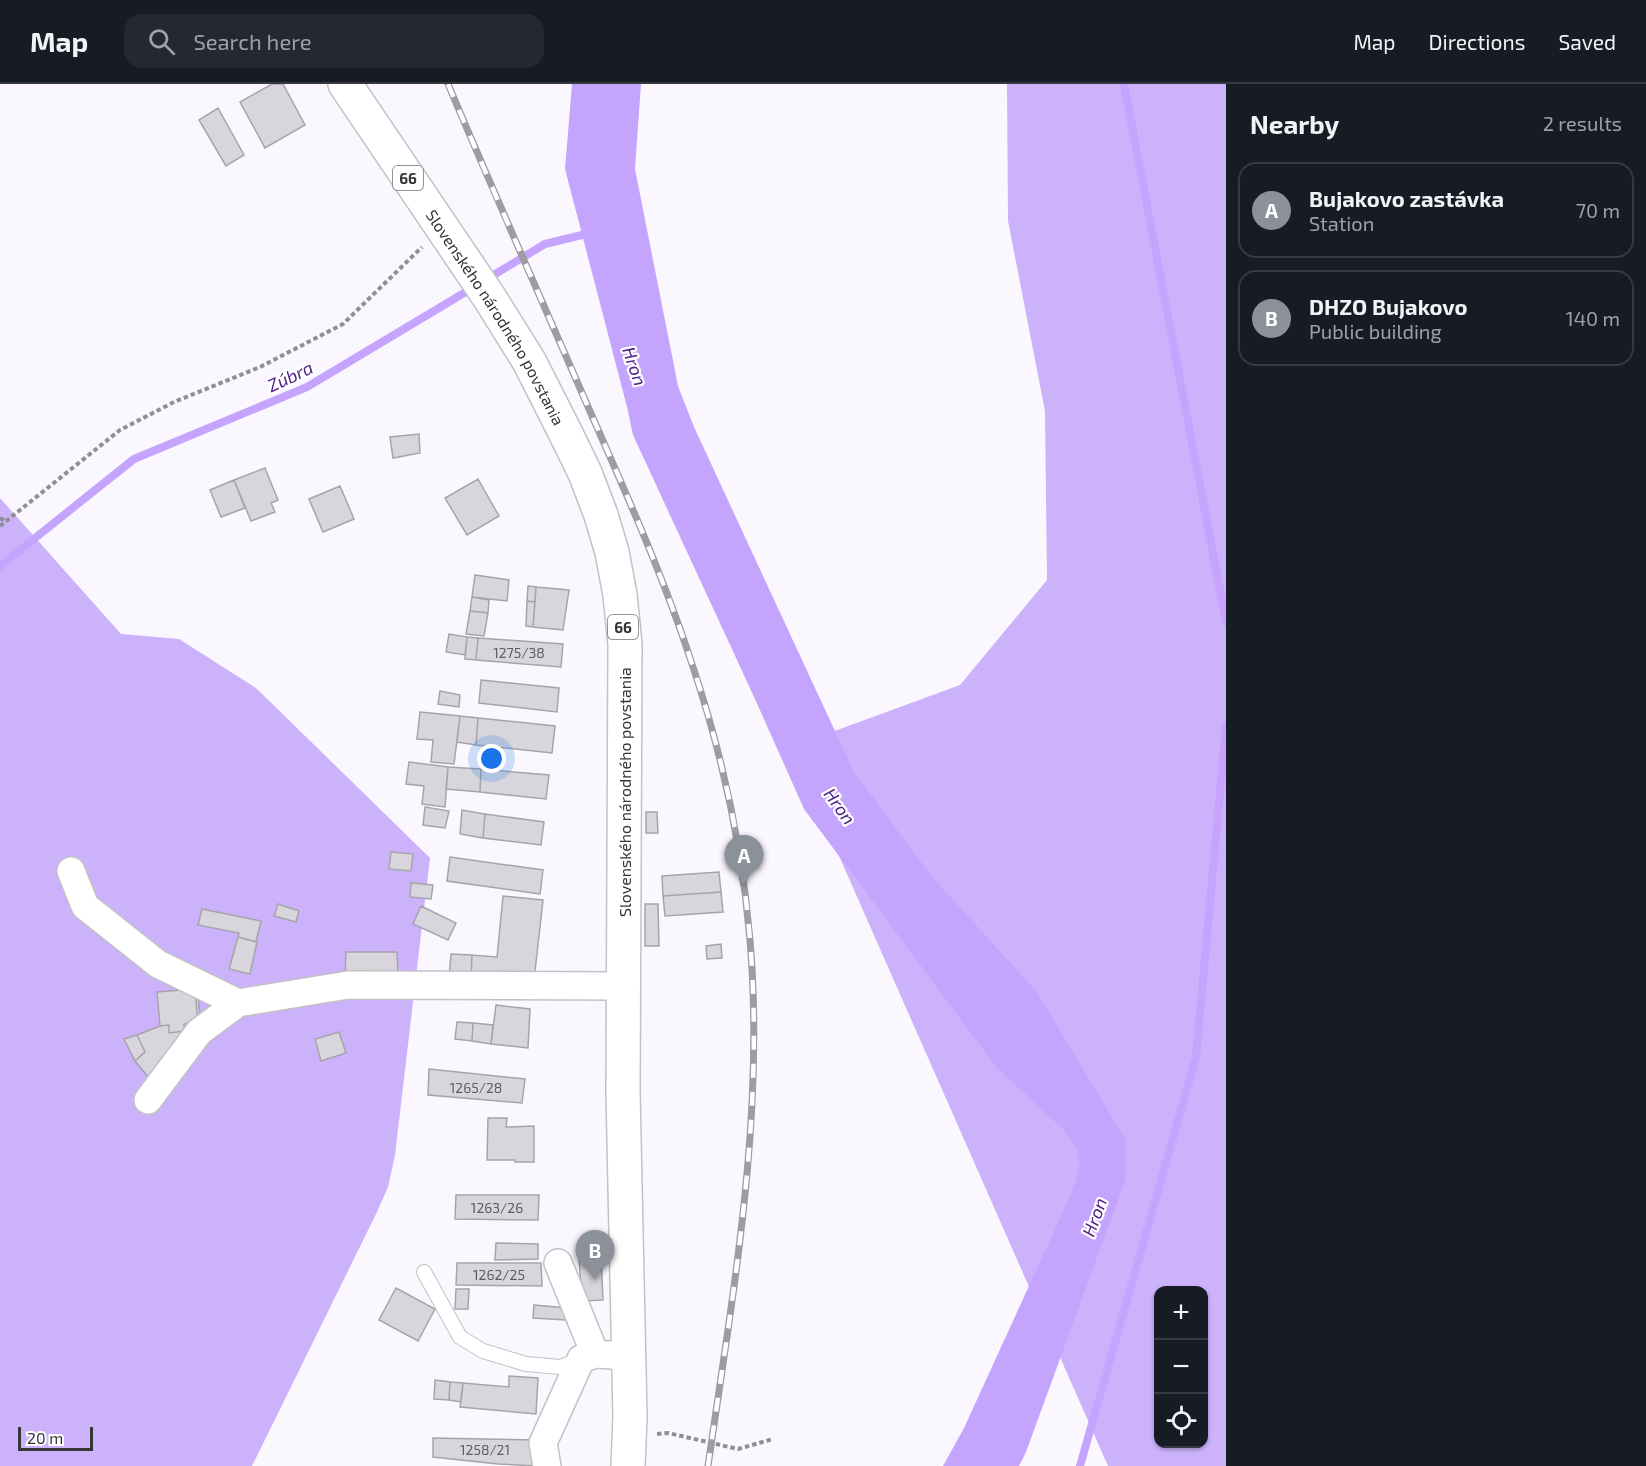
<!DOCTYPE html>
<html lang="en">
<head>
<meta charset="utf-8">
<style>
  body { margin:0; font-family:"Exo 2",sans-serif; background:#242831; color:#f1f3f6 }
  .controls { position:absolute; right:18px; bottom:18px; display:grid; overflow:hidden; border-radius:12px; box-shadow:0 2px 4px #0004 }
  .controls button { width:54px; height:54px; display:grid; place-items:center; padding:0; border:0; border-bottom:2px solid #363941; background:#171b24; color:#f1f3f6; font:30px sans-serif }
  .scale { position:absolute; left:18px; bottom:15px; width:75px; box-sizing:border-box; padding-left:6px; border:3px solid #363638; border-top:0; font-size:16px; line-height:21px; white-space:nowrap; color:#363638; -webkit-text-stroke:4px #fff; paint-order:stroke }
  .you { position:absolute; left:492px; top:675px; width:21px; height:21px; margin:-15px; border:4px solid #fff; border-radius:50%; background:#1a73e8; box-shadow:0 0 0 9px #1a73e833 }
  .badge { display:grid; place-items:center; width:39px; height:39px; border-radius:50%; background:#8c9099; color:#fff; font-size:20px; font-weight:700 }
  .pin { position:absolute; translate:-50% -50px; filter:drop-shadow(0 2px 3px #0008) }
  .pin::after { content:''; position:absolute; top:32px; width:21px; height:18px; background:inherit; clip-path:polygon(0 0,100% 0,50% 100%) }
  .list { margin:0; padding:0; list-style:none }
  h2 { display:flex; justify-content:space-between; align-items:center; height:78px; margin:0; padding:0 24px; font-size:26px }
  h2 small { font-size:20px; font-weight:400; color:#9ea1a6 }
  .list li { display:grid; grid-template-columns:39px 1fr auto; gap:18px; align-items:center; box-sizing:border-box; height:96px; margin:0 12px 12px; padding:0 12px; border:2px solid #363941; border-radius:18px }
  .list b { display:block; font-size:22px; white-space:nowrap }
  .list p { margin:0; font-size:20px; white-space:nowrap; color:#9ea1a6 }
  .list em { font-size:20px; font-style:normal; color:#9ea1a6 }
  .icon { flex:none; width:33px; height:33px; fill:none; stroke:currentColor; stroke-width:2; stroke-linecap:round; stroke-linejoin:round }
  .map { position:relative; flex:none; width:1226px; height:1382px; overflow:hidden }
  header { display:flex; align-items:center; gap:36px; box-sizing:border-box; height:84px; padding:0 30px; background:#171b24; border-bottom:2px solid #363941 }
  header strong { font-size:28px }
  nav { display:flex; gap:33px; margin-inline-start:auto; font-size:21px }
  .search { width:420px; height:54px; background:#242831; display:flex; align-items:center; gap:15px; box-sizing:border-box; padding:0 21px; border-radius:18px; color:#9ea1a6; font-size:22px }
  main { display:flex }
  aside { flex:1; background:#171b24 }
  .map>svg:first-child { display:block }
</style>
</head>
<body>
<header>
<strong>Map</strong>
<div class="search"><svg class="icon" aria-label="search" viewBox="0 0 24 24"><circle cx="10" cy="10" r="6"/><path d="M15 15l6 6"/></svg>Search here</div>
<nav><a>Map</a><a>Directions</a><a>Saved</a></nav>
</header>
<main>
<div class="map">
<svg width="1226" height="1382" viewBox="0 0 1226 1382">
  <rect width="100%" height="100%" fill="#faf8fe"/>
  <path fill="#ccb2fb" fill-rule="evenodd" d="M1007 0H1226V1382H1108L791 663 960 601 1047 496 1045 327 1008 137ZM1158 1206H1204V1360H1158Z
    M0 414 121 550 179 555 256 604 430 774 395 1071 388 1103 377 1128 252 1382H0Z"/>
  <path fill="#c5a4fe" d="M572 0H641L635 85 678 302 694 343 854 688 933 794 1037 908 1126 1056 1125 1097 1026 1368 1019 1382H943L964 1344 1072 1108 1080 1082 1077 1066 1065 1047 997 984 804 725 755 615 633 351 627 323 565 85Z"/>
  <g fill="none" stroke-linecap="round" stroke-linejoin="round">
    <path stroke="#c5a4fe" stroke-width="8" d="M1124 0 1226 538
      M487 195 545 160 590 149
      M0 482 134 375 307 303 474 203
      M1080 1382 1196 973 1226 642"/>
  </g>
  <path fill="#d8d6dc" stroke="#a6a4aa" stroke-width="1.5" d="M272 0H283L305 41 265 64 240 18Z
    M218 24 244 71 226 82 199 36Z
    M419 350 420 369 393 374 390 353Z
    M265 384 278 416 271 419 275 428 251 437 234 396Z
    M478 395 499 432 467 451 445 414Z
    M234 396 245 424 221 433 210 406Z
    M340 402 354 435 323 448 309 415Z
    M475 491 509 496 507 517 472 513Z
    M528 502 536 503 535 518 527 517Z
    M536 503 569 506 563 546 533 543Z
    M472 513 489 516 488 529 470 527Z
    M527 517 535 518 533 543 526 542Z
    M470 527 488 529 484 552 466 550Z
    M449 550 467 553 465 571 446 568Z
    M467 553 478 554 476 576 465 575Z
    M478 554 563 560 561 583 476 576Z
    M481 596 559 604 557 628 479 619Z
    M440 607 460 611 459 623 438 620Z
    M420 628 460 632 454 680 431 678 433 656 417 655Z
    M460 632 478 634 476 661 457 658Z
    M478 634 555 642 552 669 476 661Z
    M409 678 448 683 445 723 422 720 424 702 406 700Z
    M448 683 481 685 480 708 446 705Z
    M481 685 549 691 546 715 480 708Z
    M425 723 449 727 445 744 423 741Z
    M462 726 485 730 483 754 460 750Z
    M646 728H657L658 749H646Z
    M485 730 544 738 541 761 483 754Z
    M391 768 413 770 411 787 389 785Z
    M450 773 543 786 540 810 447 797Z
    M719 788 721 808 663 812 662 792Z
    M411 799 433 801 431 815 410 813Z
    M721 808 723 828 665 832 663 812Z
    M503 812 543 816 534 896 471 893 472 871 497 873Z
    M278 820 299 827 296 838 274 832Z
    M645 820H658L659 862H645Z
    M421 822 456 839 448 856 413 840Z
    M202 825 261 837 256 858 238 853 239 849 198 841Z
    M238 853 257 858 250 890 229 885Z
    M721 860 722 874 707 875 706 862Z
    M346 868H397L398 892H345Z
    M451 870 472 871 471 896 449 895Z
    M197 904 201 939 149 994 135 977 145 968 137 951 160 942 169 941V949L184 947V940L198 939 195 905Z
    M195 905 198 939 184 940V947L169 949V941L160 942 157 908Z
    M496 921 530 925 528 964 491 960Z
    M457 938 473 939 472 957 455 955Z
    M473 939 493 941 491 960 472 957Z
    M339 948 346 969 321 977 315 955Z
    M137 951 145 968 135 977 124 955Z
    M429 985 525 995 522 1019 428 1011Z
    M488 1034H507L506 1043 534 1042V1078H515V1076H487Z
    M456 1111H539L538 1136 455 1135Z
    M496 1159 538 1160V1175L495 1176Z
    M579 1175H601L603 1216 582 1217Z
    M457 1179H541L542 1202 456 1201Z
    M396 1204 435 1225 418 1257 379 1236Z
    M456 1205H469L468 1225H455Z
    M534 1221 567 1224 566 1236 533 1234Z
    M509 1292 538 1294 536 1330 460 1323 463 1299 509 1303Z
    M435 1296 450 1298 449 1316 434 1315Z
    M450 1298 463 1299 461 1318 449 1316Z
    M433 1354 538 1356 537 1382 498 1380 433 1373Z"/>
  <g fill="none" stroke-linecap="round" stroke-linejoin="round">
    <defs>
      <path id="service" d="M424 1188 460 1253 483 1267 526 1280 560 1283 579 1276"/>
      <path id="minor" d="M71 787 85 822 158 880 238 919
        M148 1016 199 948 238 919 348 901 623 902
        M558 1179 595 1270
        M547 1382 543 1359 581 1275 595 1270 628 1272"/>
      <g id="primary">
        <path id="s1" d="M345 0 489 213 529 277 566 350 585 389 601 431 612 468 620 511 625 560 623 1008 630 1333 628 1382"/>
      </g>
    </defs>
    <use href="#service" stroke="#c3c1c7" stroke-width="16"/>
    <use href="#minor" stroke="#c3c1c7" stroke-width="30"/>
    <use href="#primary" stroke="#c3c1c7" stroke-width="36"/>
    <path stroke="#908f93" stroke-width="4" stroke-dasharray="4.5 3" stroke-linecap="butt" d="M0 434 5 437
      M0 442 120 346 174 318 260 283 343 240 422 163
      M657 1350 668 1349 738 1365 773 1355"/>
    <use href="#service" stroke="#fff" stroke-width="14"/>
    <use href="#minor" stroke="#fff" stroke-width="27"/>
    <use href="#primary" stroke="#fff" stroke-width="33"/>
    <defs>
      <path id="rail" d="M448 0C494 109 542 217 589 325 625 407 662 489 690 574 721 665 742 760 750 856 765 1033 733 1208 708 1382"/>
    </defs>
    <use href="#rail" stroke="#9d9ca0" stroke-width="7"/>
    <use href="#rail" stroke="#fff" stroke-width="4.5" stroke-dasharray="14" stroke-linecap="butt"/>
  </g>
  <g text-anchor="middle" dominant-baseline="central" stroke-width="4.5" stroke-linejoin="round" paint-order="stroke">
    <g font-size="14" fill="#5e5e61">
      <text x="519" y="568">1275/38</text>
      <text x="476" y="1003">1265/28</text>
      <text x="497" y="1123">1263/26</text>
      <text x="499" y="1190">1262/25</text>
      <text x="485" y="1365">1258/21</text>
    </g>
    <g fill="#fff" stroke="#727274" stroke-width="1.5">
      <rect x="393" y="82" width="30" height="24" rx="4.5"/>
      <rect x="608" y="531" width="30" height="24" rx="4.5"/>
    </g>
    <g font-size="15" font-weight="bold" fill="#363638">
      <text x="408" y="94">66</text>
      <text x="623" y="543">66</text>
    </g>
    <g font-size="16" fill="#363638" stroke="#fff">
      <text stroke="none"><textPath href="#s1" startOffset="278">Slovenského národného povstania</textPath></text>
      <text transform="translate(624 708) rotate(-90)">Slovenského národného povstania</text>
    </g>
    <g font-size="18" font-style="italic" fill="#512187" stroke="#fff">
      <text transform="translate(635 282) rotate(71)">Hron</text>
      <text transform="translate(290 292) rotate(-25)">Zúbra</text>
      <text transform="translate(840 722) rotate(54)">Hron</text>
      <text transform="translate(1094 1133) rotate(-70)">Hron</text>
    </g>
  </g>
</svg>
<div class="controls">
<button>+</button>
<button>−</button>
<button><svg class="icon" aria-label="locate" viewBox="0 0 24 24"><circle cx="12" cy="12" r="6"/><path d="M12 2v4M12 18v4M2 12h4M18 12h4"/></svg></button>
</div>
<div class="scale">20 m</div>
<div class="you"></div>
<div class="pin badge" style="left:744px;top:801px">A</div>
<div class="pin badge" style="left:595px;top:1196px">B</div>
</div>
<aside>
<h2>Nearby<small>2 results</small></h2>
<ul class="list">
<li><span class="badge">A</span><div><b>Bujakovo zastávka</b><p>Station</p></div><em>70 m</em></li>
<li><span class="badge">B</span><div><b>DHZO Bujakovo</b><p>Public building</p></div><em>140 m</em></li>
</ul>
</aside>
</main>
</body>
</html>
